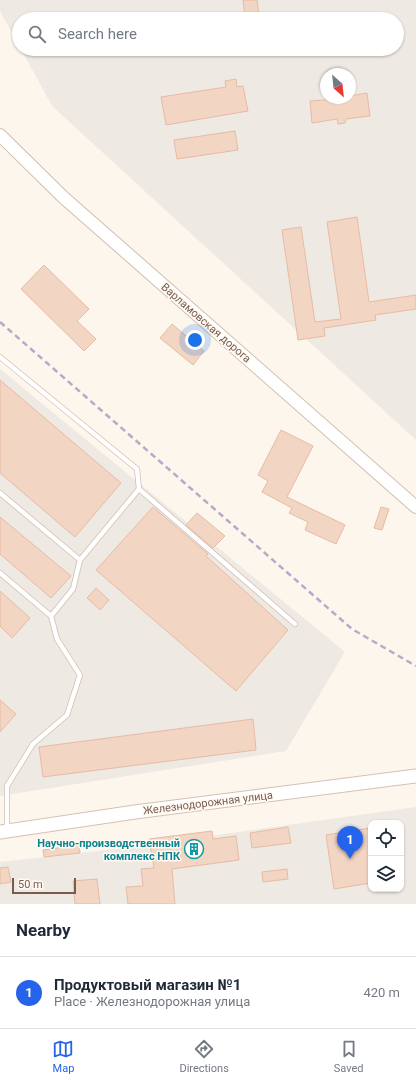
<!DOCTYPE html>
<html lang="en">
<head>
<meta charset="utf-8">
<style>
  body { margin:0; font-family:Roboto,sans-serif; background:#f2f2f3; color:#1f2937 }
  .controls { position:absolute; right:12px; bottom:12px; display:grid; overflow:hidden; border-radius:8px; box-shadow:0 1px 3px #0004 }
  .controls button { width:36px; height:36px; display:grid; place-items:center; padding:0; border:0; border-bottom:1px solid #e0e1e3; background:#fff; color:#1f2937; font:20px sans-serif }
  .compass { position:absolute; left:320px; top:68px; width:36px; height:36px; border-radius:50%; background:#fff; box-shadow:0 1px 3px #0004; rotate:153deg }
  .scale { position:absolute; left:12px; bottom:10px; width:64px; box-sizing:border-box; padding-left:4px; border:2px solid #7a5c4d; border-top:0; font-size:11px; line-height:14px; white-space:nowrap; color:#7a5c4d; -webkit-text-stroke:3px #fffaf3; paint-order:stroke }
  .you { position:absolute; left:195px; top:340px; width:14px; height:14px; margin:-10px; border:3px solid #fff; border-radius:50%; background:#1a73e8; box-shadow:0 0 0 6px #1a73e833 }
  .badge { display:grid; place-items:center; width:26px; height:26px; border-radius:50%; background:#2563eb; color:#fff; font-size:13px; font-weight:700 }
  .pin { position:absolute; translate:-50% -33px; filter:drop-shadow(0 1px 2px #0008) }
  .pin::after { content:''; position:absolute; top:21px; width:14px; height:12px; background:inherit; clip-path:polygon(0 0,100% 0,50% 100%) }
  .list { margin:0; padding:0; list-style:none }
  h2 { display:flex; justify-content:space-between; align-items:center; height:52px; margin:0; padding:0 16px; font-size:17px }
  h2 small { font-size:13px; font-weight:400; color:#747a83 }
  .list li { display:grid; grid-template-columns:26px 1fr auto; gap:12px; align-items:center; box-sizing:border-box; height:72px; padding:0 16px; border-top:1px solid #e0e1e3 }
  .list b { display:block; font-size:15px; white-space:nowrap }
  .list p { margin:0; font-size:13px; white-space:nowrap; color:#747a83 }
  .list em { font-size:13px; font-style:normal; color:#747a83 }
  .icon { flex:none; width:22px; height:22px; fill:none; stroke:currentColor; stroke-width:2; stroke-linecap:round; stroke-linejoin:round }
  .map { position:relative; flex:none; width:416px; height:904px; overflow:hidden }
  .search { position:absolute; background:#fff; box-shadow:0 1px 3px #0004; left:12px; right:12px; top:12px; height:44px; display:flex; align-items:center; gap:10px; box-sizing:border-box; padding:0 14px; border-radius:22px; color:#747a83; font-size:15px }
  .sheet { height:124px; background:#fff }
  nav { display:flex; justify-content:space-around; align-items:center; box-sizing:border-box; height:56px; border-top:1px solid #e0e1e3; background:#fff; font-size:11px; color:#747a83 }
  nav a { display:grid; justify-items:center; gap:2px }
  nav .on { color:#2563eb }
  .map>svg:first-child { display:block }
</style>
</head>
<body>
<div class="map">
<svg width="416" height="904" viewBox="0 0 416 904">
  <rect width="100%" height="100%" fill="#fdf6ec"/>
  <path fill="#efe9e4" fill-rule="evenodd" d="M0 0H416V440L52 106 21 49H397V19H19V46L0 11ZM326 74H350V98H326Z
    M0 369 345 652 286 751 0 796Z
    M416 807V904H0V862L125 848ZM371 823H401V889H371Z"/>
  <path fill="#f3d5c3" stroke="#e6bba3" d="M243 0H257L259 14 245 16Z
    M236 79 237 87 243 86 248 111 166 125 161 97 226 87 225 81Z
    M367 93 370 116 346 119 345 123 338 124 337 119 312 123 310 101 350 98V96Z
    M235 131 238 150 177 159 174 140Z
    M357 217 369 302 416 295V309L375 315 376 320 324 328 325 336 298 340 282 230 301 227 315 322 341 319 327 222Z
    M44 265 89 309 77 321 96 339 84 351 21 289Z
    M172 324 204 351 193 365 160 338Z
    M0 380 121 483 75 537 0 473Z
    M281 430 313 446 287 497 345 525 336 544 305 530 308 522 289 513 292 508 262 492 268 481 258 475Z
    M153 507 208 554 206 556 288 630 236 691 96 570Z
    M381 507 389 509 382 530 374 528Z
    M197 513 225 536 213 548 186 525Z
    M0 517 71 576 51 598 0 554Z
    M96 588 109 600 100 610 87 598Z
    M0 591 30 618 12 638 0 626Z
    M0 700 16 714 0 732Z
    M253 719 256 750 43 777 39 747Z
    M288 827 291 843 252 848 250 833Z
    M371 828V883L334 889 326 835Z
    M212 831 213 839 236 836 239 860 172 869 175 904H128L126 887 143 886 141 869 154 868 149 839Z
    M79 845 80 853 44 857 43 850Z
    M8 867 11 882 0 884V868Z
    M287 869 288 879 263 882 262 872Z
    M97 879 100 904H75L73 881Z"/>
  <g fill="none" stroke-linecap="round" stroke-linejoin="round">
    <defs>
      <path id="service" d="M0 357 137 469 139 489 295 624
        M0 493 80 560 73 589 51 616 57 639 80 675 67 715 33 744 7 786V830
        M80 560 139 489
        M0 573 51 616"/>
      <path id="tertiary" d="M0 135 63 197 416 507"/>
      <path id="secondary" d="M0 832 135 812 416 776"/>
    </defs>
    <use href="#service" stroke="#d1beb0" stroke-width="6"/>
    <use href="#tertiary" stroke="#d1beb0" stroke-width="14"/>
    <use href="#secondary" stroke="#d6c0b0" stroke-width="15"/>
    <use href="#service" stroke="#fff" stroke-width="4.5"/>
    <use href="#tertiary" stroke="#fff" stroke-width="12"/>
    <use href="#secondary" stroke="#fff" stroke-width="13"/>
    <path stroke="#b9a8c9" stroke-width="2.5" stroke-dasharray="6 4" stroke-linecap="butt" d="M0 322 352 629 416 666"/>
  </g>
  <defs>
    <symbol id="building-ring" viewBox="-11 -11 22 22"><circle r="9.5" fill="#fffaf3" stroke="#0f9aa8" stroke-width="1.5"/><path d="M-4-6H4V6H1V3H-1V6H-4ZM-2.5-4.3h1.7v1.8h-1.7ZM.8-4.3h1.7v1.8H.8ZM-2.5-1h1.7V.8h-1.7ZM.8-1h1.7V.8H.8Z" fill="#0f9aa8"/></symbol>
  </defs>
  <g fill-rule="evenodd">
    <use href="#building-ring" x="183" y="838" width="22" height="22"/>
  </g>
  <g text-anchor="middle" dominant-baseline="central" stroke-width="3" stroke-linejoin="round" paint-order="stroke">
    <g font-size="11" fill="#7a5c4d" stroke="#fffaf3">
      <text transform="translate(206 323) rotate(41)">Варламовская дорога</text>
      <text transform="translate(208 803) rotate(-7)">Железнодорожная улица</text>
    </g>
    <g font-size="11" font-weight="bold" fill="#0d838f" stroke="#fffaf3" text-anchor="end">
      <text x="180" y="843">Научно-производственный<tspan x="180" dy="13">комплекс НПК</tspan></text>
    </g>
  </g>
</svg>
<div class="controls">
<button><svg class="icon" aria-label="locate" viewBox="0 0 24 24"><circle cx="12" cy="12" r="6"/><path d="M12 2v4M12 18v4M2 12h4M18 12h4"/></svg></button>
<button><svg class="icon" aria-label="layers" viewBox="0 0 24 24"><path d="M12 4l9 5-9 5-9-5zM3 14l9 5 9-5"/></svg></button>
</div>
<svg class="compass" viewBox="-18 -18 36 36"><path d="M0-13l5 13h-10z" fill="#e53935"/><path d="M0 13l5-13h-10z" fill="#747a83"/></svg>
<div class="scale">50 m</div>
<div class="you"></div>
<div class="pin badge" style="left:350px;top:859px">1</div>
<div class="search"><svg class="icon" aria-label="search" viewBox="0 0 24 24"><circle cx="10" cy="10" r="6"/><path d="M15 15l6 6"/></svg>Search here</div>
</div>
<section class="sheet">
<h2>Nearby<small></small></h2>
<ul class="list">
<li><span class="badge">1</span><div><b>Продуктовый магазин №1</b><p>Place · Железнодорожная улица</p></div><em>420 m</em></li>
</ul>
</section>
<nav>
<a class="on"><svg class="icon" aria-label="map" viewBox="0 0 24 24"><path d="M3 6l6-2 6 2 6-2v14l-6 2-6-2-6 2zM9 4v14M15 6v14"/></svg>Map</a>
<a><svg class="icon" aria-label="directions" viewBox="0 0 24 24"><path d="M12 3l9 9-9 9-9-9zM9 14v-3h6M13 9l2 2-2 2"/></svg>Directions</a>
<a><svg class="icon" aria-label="saved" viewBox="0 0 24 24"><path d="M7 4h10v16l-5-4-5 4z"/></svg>Saved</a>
</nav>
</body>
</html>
